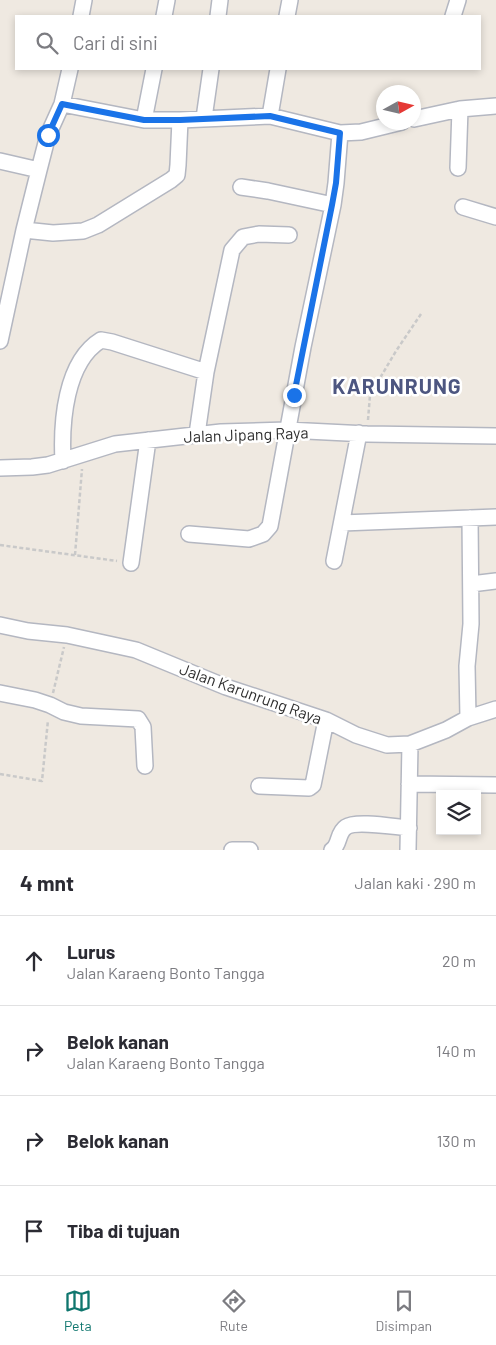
<!DOCTYPE html>
<html lang="id">
<head>
<meta charset="utf-8">
<style>
  body { margin:0; font-family:Barlow,sans-serif; background:#f2f2f3; color:#2b2b33 }
  .controls { position:absolute; right:15px; bottom:15px; display:grid; overflow:hidden; border-radius:0px; box-shadow:0 2px 8px #0003 }
  .controls button { width:45px; height:45px; display:grid; place-items:center; padding:0; border:0; border-bottom:1px solid #e1e1e2; background:#fff; color:#2b2b33; font:25px sans-serif }
  .compass { position:absolute; left:376px; top:85px; width:45px; height:45px; border-radius:50%; background:#fff; box-shadow:0 2px 8px #0003; rotate:82deg }
  .stop { position:absolute; width:15px; height:15px; margin:-11px; border:4px solid #1a73e8; border-radius:50%; background:#fff }
  .stop.end { background:#1a73e8; border-color:#fff; box-shadow:0 1px 5px #0008 }
  .list { margin:0; padding:0; list-style:none }
  h2 { display:flex; justify-content:space-between; align-items:center; height:65px; margin:0; padding:0 20px; font-size:21px }
  h2 small { font-size:16px; font-weight:400; color:#7c7c81 }
  .list li { display:grid; grid-template-columns:32px 1fr auto; gap:15px; align-items:center; box-sizing:border-box; height:90px; padding:0 20px; border-top:1px solid #e1e1e2 }
  .list b { display:block; font-size:19px; white-space:nowrap }
  .list p { margin:0; font-size:16px; white-space:nowrap; color:#7c7c81 }
  .list em { font-size:16px; font-style:normal; color:#7c7c81 }
  .icon { flex:none; width:28px; height:28px; fill:none; stroke:currentColor; stroke-width:2; stroke-linecap:round; stroke-linejoin:round }
  .map { position:relative; flex:none; width:496px; height:850px; overflow:hidden }
  .search { position:absolute; background:#fff; box-shadow:0 2px 8px #0003; left:15px; right:15px; top:15px; height:55px; display:flex; align-items:center; gap:12px; box-sizing:border-box; padding:0 18px; border-radius:0px; color:#7c7c81; font-size:19px }
  .sheet { height:425px; background:#fff }
  nav { display:flex; justify-content:space-around; align-items:center; box-sizing:border-box; height:70px; border-top:1px solid #e1e1e2; background:#fff; font-size:14px; color:#7c7c81 }
  nav a { display:grid; justify-items:center; gap:2px }
  nav .on { color:#0f766e }
  .map>svg:first-child { display:block }
</style>
</head>
<body>
<div class="map">
<svg width="496" height="850" viewBox="0 0 496 850">
  <rect width="100%" height="100%" fill="#efe9e1"/>
  <g fill="none" stroke-linecap="round" stroke-linejoin="round">
    <defs>
      <path id="minor" d="M81 16 84 0
        M164 16 167 0
        M218 16 220 0
        M287 16 290 0
        M453 16 458 0
        M62 104 144 120H180L270 116 340 133 361 132 402 122
        M270 116 278 69
        M204 118 211 69
        M414 119 460 109 496 106
        M144 120 154 69
        M0 161 39 170
        M458 168 460 109
        M241 187 268 191 333 205
        M463 207 496 217
        M24 230 53 233 83 231 98 225 171 180 177 175 178 165 180 120
        M0 341 24 230 39 170 48 135 62 104 70 69
        M206 372 232 250 243 237 259 234 289 235
        M63 461C61 423 65 362 101 340L112 342 206 372 197 434
        M0 468 32 467 48 465 115 444 221 432 287 430 367 434 496 436
        M342 523 496 517
        M189 534 249 539 263 534 270 526 303 347 333 205 336 183 340 133
        M334 561 359 433
        M131 563 148 440
        M471 584 496 581
        M0 625 28 631 67 635 136 650 226 687 326 720 356 735 387 745 410 744 446 730 468 718 496 709
        M0 693 35 700 50 705 64 712 81 716 138 719 143 727 145 766
        M468 718 467 666 471 624 470 518
        M409 784 496 785
        M259 786 309 788 313 785 326 720
        M232 850H250
        M332 850C340 845 337 833 346 827 356 820 395 827 409 828
        M408 850 410 744"/>
    </defs>
    <use href="#minor" stroke="#b4b7c1" stroke-width="18"/>
    <path stroke="#c9c9c9" stroke-width="2.5" stroke-dasharray="4 2.5" stroke-linecap="butt" d="M368 420 370 395 396 351 421 314
      M0 545 117 561
      M75 555 82 469
      M53 693 64 647
      M0 774 42 781 48 720"/>
    <use href="#minor" stroke="#fff" stroke-width="15"/>
  </g>
  <g fill="none" stroke-linecap="round" stroke-linejoin="round">
    <path stroke="#1a73e8" stroke-width="6" d="M48 135 62 104 144 120H180L270 116 340 133 336 183 332 205 294 395"/>
  </g>
  <g text-anchor="middle" dominant-baseline="central" stroke-width="5" stroke-linejoin="round" paint-order="stroke">
    <g font-size="16" fill="#2e2e2e" stroke="#fff">
      <text transform="translate(246 434) rotate(-2)">Jalan Jipang Raya</text>
      <text transform="translate(251 693) rotate(20)">Jalan Karunrung Raya</text>
    </g>
    <g font-size="21" font-weight="bold" letter-spacing="1" fill="#4d5680" stroke="#fff">
      <text x="397" y="385">KARUNRUNG</text>
    </g>
  </g>
</svg>
<div class="controls">
<button><svg class="icon" aria-label="layers" viewBox="0 0 24 24"><path d="M12 4l9 5-9 5-9-5zM3 14l9 5 9-5"/></svg></button>
</div>
<svg class="compass" viewBox="-18 -18 36 36"><path d="M0-13l5 13h-10z" fill="#e53935"/><path d="M0 13l5-13h-10z" fill="#7c7c81"/></svg>
<div class="stop" style="left:48px;top:135px"></div>
<div class="stop end" style="left:294px;top:395px"></div>
<div class="search"><svg class="icon" aria-label="search" viewBox="0 0 24 24"><circle cx="10" cy="10" r="6"/><path d="M15 15l6 6"/></svg>Cari di sini</div>
</div>
<section class="sheet">
<h2>4 mnt<small>Jalan kaki · 290 m</small></h2>
<ul class="list">
<li><svg class="icon" aria-label="ahead" viewBox="0 0 24 24"><path d="M12 20V5M6 11l6-6 6 6"/></svg><div><b>Lurus</b><p>Jalan Karaeng Bonto Tangga</p></div><em>20 m</em></li>
<li><svg class="icon" aria-label="right" viewBox="0 0 24 24"><path d="M7 20v-9h11M14 6l5 5-5 5"/></svg><div><b>Belok kanan</b><p>Jalan Karaeng Bonto Tangga</p></div><em>140 m</em></li>
<li><svg class="icon" aria-label="right" viewBox="0 0 24 24"><path d="M7 20v-9h11M14 6l5 5-5 5"/></svg><div><b>Belok kanan</b></div><em>130 m</em></li>
<li><svg class="icon" aria-label="arrive" viewBox="0 0 24 24"><path d="M6 21V4h12l-3 4 3 4H6"/></svg><div><b>Tiba di tujuan</b></div></li>
</ul>
</section>
<nav>
<a class="on"><svg class="icon" aria-label="map" viewBox="0 0 24 24"><path d="M3 6l6-2 6 2 6-2v14l-6 2-6-2-6 2zM9 4v14M15 6v14"/></svg>Peta</a>
<a><svg class="icon" aria-label="directions" viewBox="0 0 24 24"><path d="M12 3l9 9-9 9-9-9zM9 14v-3h6M13 9l2 2-2 2"/></svg>Rute</a>
<a><svg class="icon" aria-label="saved" viewBox="0 0 24 24"><path d="M7 4h10v16l-5-4-5 4z"/></svg>Disimpan</a>
</nav>
</body>
</html>
